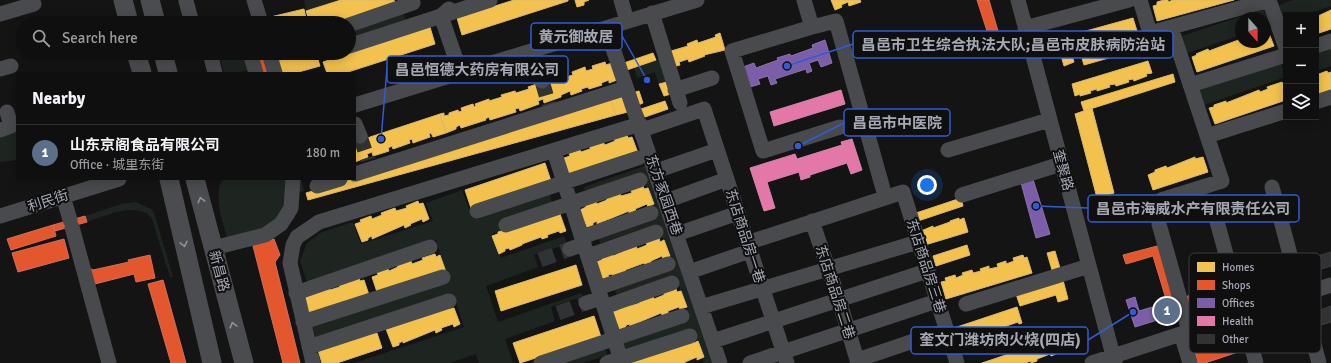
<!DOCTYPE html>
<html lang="en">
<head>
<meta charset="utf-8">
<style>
  body { margin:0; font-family:Signika,"Noto Sans SC",sans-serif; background:#181819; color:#f1f3f6 }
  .controls { position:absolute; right:12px; top:12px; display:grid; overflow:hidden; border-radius:0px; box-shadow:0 2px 10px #0003 }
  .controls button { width:36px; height:36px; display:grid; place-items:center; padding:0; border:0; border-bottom:1px solid #2f2f30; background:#0f0f10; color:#f1f3f6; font:20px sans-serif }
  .compass { position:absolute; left:1235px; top:12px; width:36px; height:36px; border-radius:50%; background:#0f0f10; box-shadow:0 2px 10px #0003; rotate:159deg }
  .you { position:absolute; left:927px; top:185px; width:14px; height:14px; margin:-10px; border:3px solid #fff; border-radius:50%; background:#1a73e8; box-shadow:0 0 0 6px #1a73e833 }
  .badge { display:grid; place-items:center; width:26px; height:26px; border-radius:50%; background:#73757d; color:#fff; font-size:13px; font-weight:700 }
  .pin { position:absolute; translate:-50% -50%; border:2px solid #fff; box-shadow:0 1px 4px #0006 }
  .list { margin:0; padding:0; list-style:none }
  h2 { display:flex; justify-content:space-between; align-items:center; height:52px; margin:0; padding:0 16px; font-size:17px }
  h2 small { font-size:13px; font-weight:400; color:#9b9c9f }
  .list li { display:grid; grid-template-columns:26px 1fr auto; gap:12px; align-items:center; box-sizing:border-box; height:56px; padding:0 16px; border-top:1px solid #2f2f30 }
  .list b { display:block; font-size:15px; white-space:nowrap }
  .list p { margin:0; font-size:13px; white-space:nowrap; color:#9b9c9f }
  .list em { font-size:13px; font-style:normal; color:#9b9c9f }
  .icon { flex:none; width:22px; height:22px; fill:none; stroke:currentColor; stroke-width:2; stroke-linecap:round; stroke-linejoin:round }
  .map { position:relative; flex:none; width:1331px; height:363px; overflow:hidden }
  .search { position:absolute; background:#0f0f10; box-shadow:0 2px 10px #0003; left:16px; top:16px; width:340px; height:44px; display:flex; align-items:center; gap:10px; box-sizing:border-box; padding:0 14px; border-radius:22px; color:#9b9c9f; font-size:15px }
  .panel { position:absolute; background:#0f0f10; box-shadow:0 2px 10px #0003; left:16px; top:72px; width:340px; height:108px; border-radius:0px }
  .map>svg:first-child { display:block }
</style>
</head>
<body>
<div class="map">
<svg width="1331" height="363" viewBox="0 0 1331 363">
  <rect width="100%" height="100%" fill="#141415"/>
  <path fill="#1e2520" d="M304 0H340L306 11Z
    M1293 0H1331V6L1304 15H1286V21L1283 22 1279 6 1282 4Z
    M1263 9 1270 25 1265 27V18H1241V35L1187 53 1182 36Z
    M403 13 407 22 349 41V31Z
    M1331 48V66L1316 71V53Z
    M219 53H243L248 70 236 73H224Z
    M659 59 667 82 659 84 655 72 637 78 634 68Z
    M1281 63 1286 77 1204 105 1198 88Z
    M16 129 17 160 0 162V134Z
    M645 166 712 363H704L693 331 622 355 618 342 690 317 676 278 618 298 615 290 673 270 658 224 600 243 598 238 657 217 643 175 586 194 584 187Z
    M223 179H301L304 191 297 193 295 218 274 239 253 246 231 250C226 232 211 196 223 179Z
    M462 190 472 217 548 190 553 205 503 230 492 234 501 258 564 236 567 244 534 255 538 267 486 286 498 322 581 293 583 296 551 307 555 321 505 339 513 363H479L476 354 449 363H354L464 327 454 296 317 341 312 326 449 280 436 240 307 282 300 261 307 243 322 232 353 222 361 244 433 221 426 203Z
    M136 202 151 209 154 213 173 277H170L152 219C150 217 148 214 146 213 130 204 102 217 87 222L85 216 121 204Z
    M605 349 607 355 584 363H563Z"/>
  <path fill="#f2c14e" stroke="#dbba6d" d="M341 0H394L395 3 332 23H310L306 11Z
    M514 0H568V1L462 35 457 18Z
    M575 0H589L584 2V5L577 7Z
    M831 0H860L861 2 849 6 848 2 841 5 842 7 835 10Z
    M1164 0H1168V2L1173 0H1234L1157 21 1153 6 1157 5V2Z
    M304 9 307 23H263L262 19Z
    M1331 10V29L1316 34V17Z
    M1133 18 1137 31 1060 52 1057 39Z
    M430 27 435 44 345 73H327L323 62Z
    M1268 31 1274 46 1197 72 1192 57 1197 55 1196 54 1208 49 1209 51 1241 39V42H1265V32Z
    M720 33 725 50 704 55 705 56 689 62 688 59 679 62 680 65 672 67 671 51 688 46 687 44 697 40 698 43 716 37 715 35Z
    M1141 38 1144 48 1084 65 1081 55Z
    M1070 49 1074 62 1064 66 1060 52Z
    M310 53H316L320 66 295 73H277L274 62Z
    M653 53 656 60 624 71 621 64Z
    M1148 61 1152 73 1146 74 1147 76 1134 81 1133 79 1128 80 1129 82 1116 86 1115 84 1109 85 1110 87 1097 91V89L1090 91 1091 93 1080 96V94L1075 96 1072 84Z
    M605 62 606 65 612 63 617 80 609 83V80L601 83 602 85 589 89 588 87 581 89 582 91 571 95 570 91 561 95V97L544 103 543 99 538 101 539 104 520 111 519 108 515 109 516 112 490 120 489 117 485 119 486 120 461 128 460 125 456 127V129L446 133 440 114 444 113V116L449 115V113L458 110 459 112 462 111 461 108 473 104 474 107 476 106 475 104 489 99V101L502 97 501 95 515 91 516 93 529 89 528 87 540 83 541 86 555 81 554 78 565 74 566 77 573 75 572 72 585 67 586 71 593 69 592 66Z
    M1327 71 1328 73 1331 72V90L1316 95V75Z
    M1173 74 1175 82 1084 111 1081 102Z
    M667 82 671 94 664 96 659 84Z
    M1282 82 1283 84 1286 83V100L1215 124 1209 108 1214 107V105L1226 101V103L1259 90 1260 92 1268 89 1267 87Z
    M639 91 643 103 636 106 632 93Z
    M622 96 628 112 616 115 611 100Z
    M611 100 616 115 308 200 306 193Z
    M665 101 668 109 645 117 641 109Z
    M1092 108 1114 193 1097 198 1075 114Z
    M440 114 446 133 433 137 431 133 429 134 430 137 413 143 412 139 409 140 410 143 393 149 392 146 388 148 389 151 373 156 372 152 367 154 368 157 355 162V142Z
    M627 135 628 138 632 137 638 153 570 176 564 158 570 156 569 154 580 150 581 152 590 149V147L603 142 605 145 615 141 614 139Z
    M1195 157V159L1203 157 1208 172 1153 190 1148 175 1155 172V170L1166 166 1167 168Z
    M545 163 551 181 471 208 465 190Z
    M643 186 644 189 648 188 654 204 648 207 647 204 635 209 636 210 629 213V211L597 224V221L593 223V225L587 227 580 210 586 207 585 205 596 201 597 204 607 200 606 198 620 193 621 196 632 193 631 191Z
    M961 198 963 206 918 221 916 213Z
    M418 201 419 204 423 203 429 219 423 222 422 219 410 224 411 225 405 228 404 225 372 239V236L368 238V240L362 242 355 224 361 222 360 220 371 216 372 219 382 215 381 213 395 208 396 211 407 208 406 206Z
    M560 214 566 231 560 233 559 231 547 235 548 237 542 239 541 237 522 244V245L510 250 509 248 505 249V251L499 254 492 236 498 234V232Z
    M959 218V220L964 218 968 232 925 245 921 231 933 226V228L950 222V221Z
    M659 238 660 242 664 240 670 256 663 259 662 256 651 261V263L645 265 644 263 625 270 626 271 613 276 612 274 608 275 609 277 602 280 596 262 602 260 601 257 612 254 613 256 622 252V250L636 245 637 249 647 245 646 243Z
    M967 245 970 255 936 266 933 256Z
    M1055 251 1060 268 1052 270 1047 253Z
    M435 254 436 257 440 255 446 272 378 295 372 277 378 275 377 273 388 269 389 271 398 267 397 266 411 261 412 264 423 260 422 258Z
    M1023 255 1024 258 1027 257 1032 273 946 299 941 282 946 281 945 278 955 275 956 278 963 275 962 273 972 270 973 273 981 271 980 269 989 266V269L998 267 997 264 1006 261V264L1014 261 1013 258Z
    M576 265 582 285 501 311 495 291Z
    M359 278 360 281 364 280 369 295 310 315 305 298 329 287 330 290 340 287 339 285Z
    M1063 280 1068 299 1058 302 1056 295 1020 306 1016 294Z
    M676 289 677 292 681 291 687 307 680 309 679 307 668 311V313L662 315 661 313 630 326 629 324 625 326 626 327 620 330 613 312 619 310 618 308 629 304 630 306 640 303 639 301 653 296 654 299 664 295V293Z
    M449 306 450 309 454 308 460 324 454 327 453 324 441 328 442 330 436 333 435 330 403 343V341L399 343V345L393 347 386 329 426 313 427 316 438 312Z
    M1017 307 1022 323 1019 324 1018 322 995 330V332L986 335 985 333 962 340 963 342 959 344 954 328Z
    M594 316 601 337 520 363 513 343Z
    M372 331 373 334 377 333 382 348 337 363H322L318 350Z
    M1074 332 1078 345 1051 356 1050 354 1037 359V361L1031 363V361L1025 363H982Z
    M693 339 694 343 698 341 704 357 697 360V357L685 362V363H630Z"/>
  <path fill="#e4572e" stroke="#d17056" d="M977 0H989L998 31 988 34Z
    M266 55 271 73H258L254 58Z
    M85 216 87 222 55 231 53 225Z
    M53 225 56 236 11 250 7 239Z
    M64 239 69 258 18 272 12 253Z
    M274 239 280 255 275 262 300 363H283L253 246Z
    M1161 245 1175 297 1166 299 1153 256 1126 264 1123 255Z
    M150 255 155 278 136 282 134 274 91 285 87 270 92 269 93 270 129 262 128 260Z
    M163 280 186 363H171L148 284Z
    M1229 282 1233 296 1186 311 1182 298Z
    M1242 336 1247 349 1205 363H1198L1195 352Z"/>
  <path fill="#7b5ea7" stroke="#8874ab" d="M825 40 832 63 821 67 818 60 809 63 812 71 807 73 806 69 775 79 777 83 771 85 768 76 758 79 760 84 750 87 743 67 754 63 756 68 778 60 777 58 790 54 791 56 813 48 812 45Z
    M1032 176 1050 234 1036 238 1020 179Z
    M1135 297 1139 311 1176 300 1180 313 1135 327 1126 300Z"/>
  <path fill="#e377a8" stroke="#d186ac" d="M841 90 845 104 774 126 770 112Z
    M852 139 862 170 851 174 847 163 810 175V177L801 180 799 172 767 182 775 208 764 211 750 168 795 154 797 159 842 145 841 142Z"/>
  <path fill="#323234" stroke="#3d3e41" d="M1331 252V266L1302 275 1298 262Z
    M1331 306V322L1314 327 1309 314Z"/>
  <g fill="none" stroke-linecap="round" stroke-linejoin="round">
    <path stroke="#313235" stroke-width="15" stroke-dasharray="15 8" stroke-linecap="butt" d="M542 81 549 105
      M360 136 368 160
      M540 260 570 249
      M558 313 586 303"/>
    <path stroke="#494a4d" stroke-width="15" d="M254 0 261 23
      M621 0 627 21
      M804 0 812 27 732 51 763 151 840 127
      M1018 0 1115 363
      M1140 0 1150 33 1269 0
      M1269 0 1286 48
      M186 1 192 23
      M449 9 441 16 461 74
      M652 13 680 103
      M0 14 34 4
      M349 25 413 3
      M812 27 836 21 883 189
      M606 28 720 363
      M1025 28 1129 0
      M349 46 490 0
      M1316 46 1331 41
      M533 51 542 81
      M210 53 215 73
      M250 53 256 73
      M269 53 275 73
      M0 69 11 66
      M1190 85 1286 55
      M675 90 712 78
      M1316 102 1331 97
      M355 105 697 0
      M355 124 360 136
      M0 130 11 126 7 112
      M642 130 704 109 787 363
      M1207 136 1286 111
      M948 150 1049 120
      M554 151 622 363
      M656 171 717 150
      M355 174 626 88
      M317 186 340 179
      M1272 187 1319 363
      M962 195 1061 164
      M63 196 70 220
      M1161 200 1222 181 1171 27
      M666 201 727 179
      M1213 207 1256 363
      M477 211 638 158
      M0 216 119 179
      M812 221 839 300 858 363
      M1159 224 1189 331
      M506 225 640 180
      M72 227 109 363
      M677 234 738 213
      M582 237 651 213
      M747 243 903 192 957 363
      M213 248 265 235 281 224 291 208 293 179
      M570 249 584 244
      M588 256 656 232
      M689 272 750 251
      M598 288 668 264
      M296 293 430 247
      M586 303 601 298
      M966 304 1089 266
      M604 307 672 283
      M701 307 918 242
      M303 322 443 277
      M1181 334 1190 363
      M713 341 927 271
      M309 347 449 301
      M857 360 946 330
      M313 363 290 263 293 245 297 237 319 222 640 124
      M541 363 682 316
      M607 363 690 336
      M750 363 937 301
      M1092 363 1331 285"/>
    <path stroke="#4b4c4f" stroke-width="19" d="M123 0 129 23
      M150 0 156 23
      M136 53 142 73
      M163 53 168 73
      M169 179 212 363
      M195 179 244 363"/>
  </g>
  <defs><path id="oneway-chevron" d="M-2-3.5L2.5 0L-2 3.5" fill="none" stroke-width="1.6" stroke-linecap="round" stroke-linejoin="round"/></defs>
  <g stroke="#8f929c">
    <use href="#oneway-chevron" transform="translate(201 200) rotate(-104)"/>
    <use href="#oneway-chevron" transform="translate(184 244) rotate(77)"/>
    <use href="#oneway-chevron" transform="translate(233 325) rotate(-105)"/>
  </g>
  <g text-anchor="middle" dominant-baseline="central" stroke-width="4" stroke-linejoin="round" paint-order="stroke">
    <g font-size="14" fill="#a6a9b5" stroke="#0f0f10">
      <text transform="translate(1063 170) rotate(75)">奎聚路</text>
      <text transform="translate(664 195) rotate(71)">东方家园西巷</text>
      <text transform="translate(48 201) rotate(-18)">利民街</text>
      <text transform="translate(745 236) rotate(72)">东店商品房一巷</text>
      <text transform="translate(926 266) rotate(72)">东店商品房三巷</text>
      <text transform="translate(219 271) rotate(75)">新昌路</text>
      <text transform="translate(835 292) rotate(72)">东店商品房二巷</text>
    </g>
  </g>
  <rect x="1189" y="253" width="132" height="100" rx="6" fill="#0f0f10" stroke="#3c3d42" stroke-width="1"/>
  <rect x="1197" y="262" width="18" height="10" fill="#f2c14e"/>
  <rect x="1197" y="280" width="18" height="10" fill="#e4572e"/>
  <rect x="1197" y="298" width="18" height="10" fill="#7b5ea7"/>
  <rect x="1197" y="316" width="18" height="10" fill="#e377a8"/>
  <rect x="1197" y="334" width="18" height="10" fill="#323234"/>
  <g font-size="11" fill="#a6a9b5">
    <text x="1222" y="271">Homes</text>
    <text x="1222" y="289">Shops</text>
    <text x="1222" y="307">Offices</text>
    <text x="1222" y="325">Health</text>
    <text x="1222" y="343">Other</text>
  </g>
  <path fill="none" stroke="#325cd3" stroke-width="1.5" d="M647 80L622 36M787 66L853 44M381 139L387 69M798 146L844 123M1036 206L1088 208M1133 312L1088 340"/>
  <g fill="#325cd3" stroke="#0f0f10" stroke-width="1.5">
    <circle cx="647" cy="80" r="4"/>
    <circle cx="787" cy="66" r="4"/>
    <circle cx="381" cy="139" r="4"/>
    <circle cx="798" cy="146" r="4"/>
    <circle cx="1036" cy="206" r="4"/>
    <circle cx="1133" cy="312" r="4"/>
  </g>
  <g fill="#0f0f10" stroke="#325cd3" stroke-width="1.5">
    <rect x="531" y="23" width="91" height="27" rx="4"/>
    <rect x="853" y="31" width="320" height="27" rx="4"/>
    <rect x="387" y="56" width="181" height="27" rx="4"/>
    <rect x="844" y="109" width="106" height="27" rx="4"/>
    <rect x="1088" y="195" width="211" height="27" rx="4"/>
    <rect x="911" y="327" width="177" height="27" rx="4"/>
  </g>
  <g font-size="15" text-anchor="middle" font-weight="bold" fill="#a6a9b5">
    <text x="576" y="42">黄元御故居</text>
    <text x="1013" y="50">昌邑市卫生综合执法大队;昌邑市皮肤病防治站</text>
    <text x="477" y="75">昌邑恒德大药房有限公司</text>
    <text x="897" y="128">昌邑市中医院</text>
    <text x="1193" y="214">昌邑市海威水产有限责任公司</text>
    <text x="1000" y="345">奎文门潍坊肉火烧(四店)</text>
  </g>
</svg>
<div class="controls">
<button>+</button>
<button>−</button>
<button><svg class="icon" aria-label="layers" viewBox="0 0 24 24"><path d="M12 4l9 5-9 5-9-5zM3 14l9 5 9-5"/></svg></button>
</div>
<svg class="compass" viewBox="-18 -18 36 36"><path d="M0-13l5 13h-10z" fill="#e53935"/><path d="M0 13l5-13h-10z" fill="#9b9c9f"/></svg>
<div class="you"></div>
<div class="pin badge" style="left:1167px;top:311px;background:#5c6f8a">1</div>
<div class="search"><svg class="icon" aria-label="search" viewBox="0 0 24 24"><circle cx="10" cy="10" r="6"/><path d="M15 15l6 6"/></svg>Search here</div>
<section class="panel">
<h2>Nearby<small></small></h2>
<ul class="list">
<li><span class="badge" style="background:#5c6f8a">1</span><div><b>山东京阁食品有限公司</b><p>Office · 城里东街</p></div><em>180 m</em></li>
</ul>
</section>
</div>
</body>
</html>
